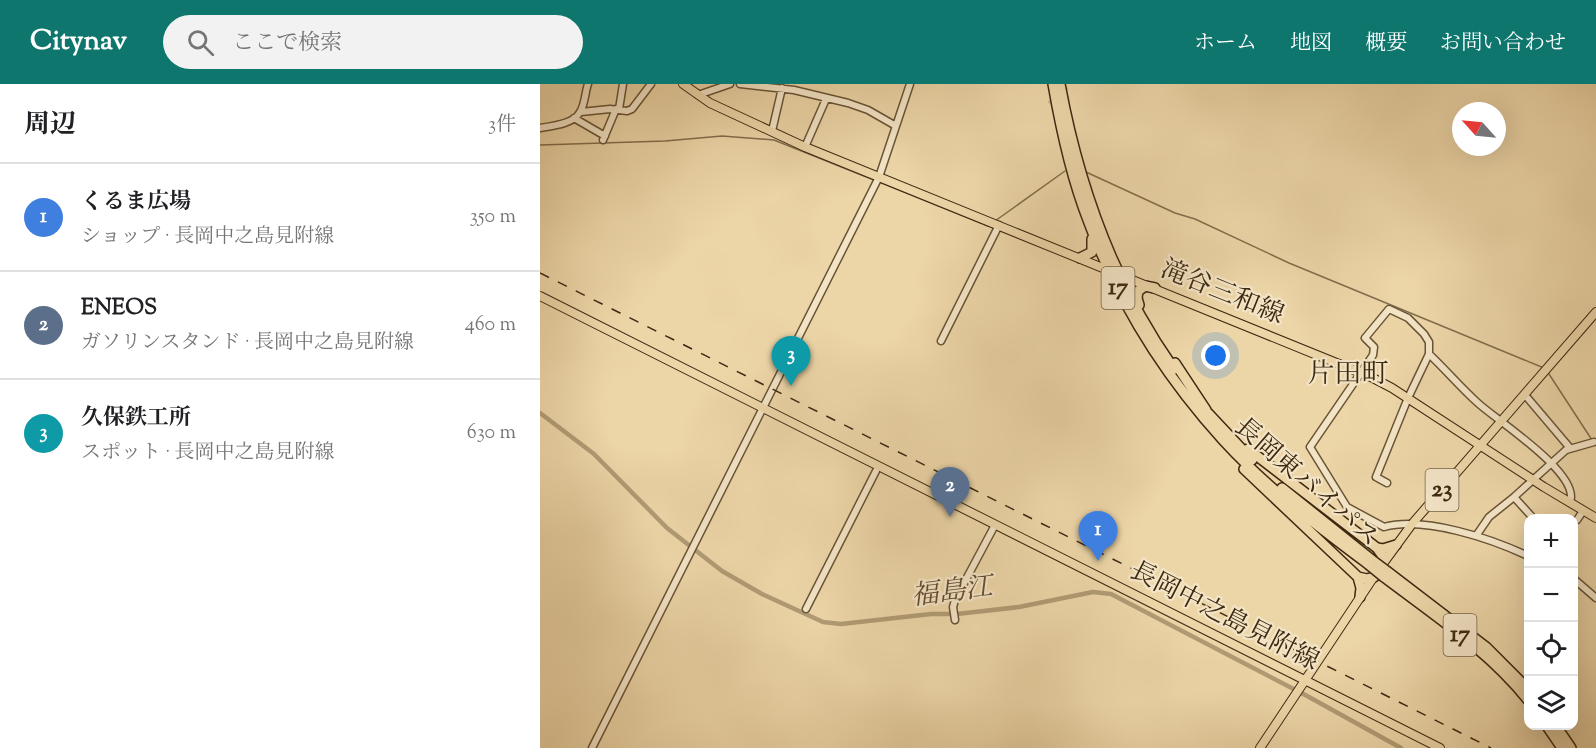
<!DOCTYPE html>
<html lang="ja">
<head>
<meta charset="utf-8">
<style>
  body { margin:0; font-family:"Sorts Mill Goudy","Noto Serif JP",serif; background:#f2f2f2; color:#202124 }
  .controls { position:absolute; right:18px; bottom:18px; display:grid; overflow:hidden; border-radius:12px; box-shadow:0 6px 24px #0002 }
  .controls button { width:54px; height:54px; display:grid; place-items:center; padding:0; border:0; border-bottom:2px solid #e0e0e0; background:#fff; color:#202124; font:30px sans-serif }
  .compass { position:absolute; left:912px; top:18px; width:54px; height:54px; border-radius:50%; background:#fff; box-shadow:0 6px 24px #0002; rotate:297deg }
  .you { position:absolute; left:676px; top:272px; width:21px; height:21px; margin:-15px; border:4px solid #fff; border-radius:50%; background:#1a73e8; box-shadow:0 0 0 9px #1a73e833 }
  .badge { display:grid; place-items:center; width:39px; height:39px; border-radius:50%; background:#0f766e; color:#fff; font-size:20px; font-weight:700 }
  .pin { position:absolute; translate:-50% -50px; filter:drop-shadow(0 2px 3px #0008) }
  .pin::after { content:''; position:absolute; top:32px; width:21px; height:18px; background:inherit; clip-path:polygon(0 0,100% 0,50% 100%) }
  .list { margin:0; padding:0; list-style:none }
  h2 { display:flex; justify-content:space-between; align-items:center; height:78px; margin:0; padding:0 24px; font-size:26px }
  h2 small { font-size:20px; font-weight:400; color:#757577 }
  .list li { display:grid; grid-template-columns:39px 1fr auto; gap:18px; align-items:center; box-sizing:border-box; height:108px; padding:0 24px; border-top:2px solid #e0e0e0 }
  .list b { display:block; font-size:22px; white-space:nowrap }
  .list p { margin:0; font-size:20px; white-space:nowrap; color:#757577 }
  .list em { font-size:20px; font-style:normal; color:#757577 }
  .icon { flex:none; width:33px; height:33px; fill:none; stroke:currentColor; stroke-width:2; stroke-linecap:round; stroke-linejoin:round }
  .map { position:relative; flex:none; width:1056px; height:664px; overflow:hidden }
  header { display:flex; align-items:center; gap:36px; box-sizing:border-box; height:84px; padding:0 30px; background:#0f766e; color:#fff }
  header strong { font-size:28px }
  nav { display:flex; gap:33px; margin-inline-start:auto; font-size:21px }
  .search { width:420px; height:54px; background:#f2f2f2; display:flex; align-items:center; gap:15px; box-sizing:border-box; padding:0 21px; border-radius:33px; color:#757577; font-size:22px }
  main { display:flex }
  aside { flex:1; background:#fff }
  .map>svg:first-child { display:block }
</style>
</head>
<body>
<header>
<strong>Citynav</strong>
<div class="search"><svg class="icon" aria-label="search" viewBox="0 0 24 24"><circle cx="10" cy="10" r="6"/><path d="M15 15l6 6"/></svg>ここで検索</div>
<nav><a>ホーム</a><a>地図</a><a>概要</a><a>お問い合わせ</a></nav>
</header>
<main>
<aside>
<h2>周辺<small>3件</small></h2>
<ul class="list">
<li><span class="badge" style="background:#3f7fe0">1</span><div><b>くるま広場</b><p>ショップ · 長岡中之島見附線</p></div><em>350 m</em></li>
<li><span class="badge" style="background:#5c6f8a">2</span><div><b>ENEOS</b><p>ガソリンスタンド · 長岡中之島見附線</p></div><em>460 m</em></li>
<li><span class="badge" style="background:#0f9aa8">3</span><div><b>久保鉄工所</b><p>スポット · 長岡中之島見附線</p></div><em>630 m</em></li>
</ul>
</aside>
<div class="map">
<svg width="1056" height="664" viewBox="0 0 1056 664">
  <rect width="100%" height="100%" fill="#ecd5a7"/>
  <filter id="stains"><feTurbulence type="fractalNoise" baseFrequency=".00333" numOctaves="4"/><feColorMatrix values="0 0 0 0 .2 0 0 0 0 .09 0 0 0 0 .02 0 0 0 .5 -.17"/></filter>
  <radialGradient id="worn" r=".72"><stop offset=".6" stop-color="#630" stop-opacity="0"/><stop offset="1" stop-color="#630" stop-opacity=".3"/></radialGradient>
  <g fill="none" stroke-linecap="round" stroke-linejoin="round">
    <path stroke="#826d4c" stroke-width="1.5" d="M0 61 125 57 182 52 234 56 334 96
      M546 88 635 129 655 135 749 179 1004 284
      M339 98 448 142
      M455 137 525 87
      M1007 287 1052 356"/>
    <path stroke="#b09b74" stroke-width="4.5" d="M0 329 54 370 127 444 182 487 222 510 283 538 301 540 391 530H417L479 523 553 508 571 510 769 613 861 664"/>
    <path stroke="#c9b389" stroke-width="6" stroke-dasharray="6 3" stroke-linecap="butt" d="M510 20 528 0"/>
    <defs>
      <path id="minor" d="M200 0 254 6 308 19 328 26 356 42
        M158 11 190 0
        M79 25 83 0
        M41 28 70 25 87 27 92 25 111 0
        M34 34 65 52
        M0 44C12 42 34 40 40 28 45 21 45 8 48 0
        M232 47 242 4
        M63 56 76 25
        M265 63 286 15
        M401 257 459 141
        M889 270C906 286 921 304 939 320 958 337 1041 390 1030 418
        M985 311 1030 364
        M847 399 836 393 868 314 889 270V258L884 250 868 234 849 225 825 254 834 263 833 271 770 363 807 423 844 443C885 432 952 455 988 472
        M974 413 993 434
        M1034 438 1037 436 1043 427
        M936 452 949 433 974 413 1026 366 1054 358
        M1034 495 1056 514
        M266 525 338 383
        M415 536 413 523 415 516 455 441
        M52 664 339 93 370 0"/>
      <path id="major" d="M143 0 170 19 265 63 831 293 852 304 1004 403 1056 434
        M0 212 900 664
        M842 481 872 440 1056 228
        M720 664 835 491"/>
      <path id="highway" d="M513 0C521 46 531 93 548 136 578 217 625 292 683 356 726 403 777 442 828 480
        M520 0C539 103 573 199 634 285
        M540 174 552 168V155
        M599 221 597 214 598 207 605 202 615 204
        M635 279 666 326
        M668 329 712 376
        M708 365 837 464 842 471V480
        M704 385 818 493 821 504 820 513
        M742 404 832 476
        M837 464 843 465 856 461
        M848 488 946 563 988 605
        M818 493 827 495 834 493
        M844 493C894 531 949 567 988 616
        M1007 642 1022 664
        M1016 642 1031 664"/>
    </defs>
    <use href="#minor" stroke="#695436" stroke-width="9"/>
    <use href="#major" stroke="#3d2911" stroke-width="10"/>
    <use href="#highway" stroke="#3d2911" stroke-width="12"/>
    <use href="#minor" stroke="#f3e4c6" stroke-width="6"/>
    <use href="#major" stroke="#ecd5a7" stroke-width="8"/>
    <use href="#highway" stroke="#ecd5a7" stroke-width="9"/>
    <path stroke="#3d2911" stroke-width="1.5" stroke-dasharray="10 10" stroke-linecap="butt" d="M0 189 951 664"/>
    <defs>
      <path id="highway-bridge" d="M832 476 848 488
        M828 480 844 493"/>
    </defs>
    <use href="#highway-bridge" stroke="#3d2911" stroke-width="12" stroke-linecap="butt"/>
    <use href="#highway-bridge" stroke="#ecd5a7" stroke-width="9"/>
  </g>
  <g text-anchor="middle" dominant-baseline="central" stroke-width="4.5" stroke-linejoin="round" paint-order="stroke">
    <g fill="#f3e4c6" stroke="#746147" stroke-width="1.5">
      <rect x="561.5" y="183" width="33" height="42" rx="4.5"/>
      <rect x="885.5" y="385" width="33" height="42" rx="4.5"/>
      <rect x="903.5" y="530" width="33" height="42" rx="4.5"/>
    </g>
    <g font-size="24" font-weight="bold" fill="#3d2911">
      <text x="578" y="204">17</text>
      <text x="902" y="406">23</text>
      <text x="920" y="551">17</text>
    </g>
    <g font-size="26" fill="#3d2911" stroke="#f3e4c6">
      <text transform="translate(682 209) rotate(22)">滝谷三和線</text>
      <text transform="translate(766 399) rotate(41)">長岡東バイパス</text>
      <text transform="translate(684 533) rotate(27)">長岡中之島見附線</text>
    </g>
    <g font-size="27" fill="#3d2911" stroke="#f3e4c6">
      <text x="808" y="291">片田町</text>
    </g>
    <g font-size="27" font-style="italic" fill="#604b2f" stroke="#f3e4c6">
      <text transform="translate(412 509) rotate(-7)">福島江</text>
    </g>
  </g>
  <rect width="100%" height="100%" filter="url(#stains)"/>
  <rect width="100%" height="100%" fill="url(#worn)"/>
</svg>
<div class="controls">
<button>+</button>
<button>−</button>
<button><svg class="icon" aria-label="locate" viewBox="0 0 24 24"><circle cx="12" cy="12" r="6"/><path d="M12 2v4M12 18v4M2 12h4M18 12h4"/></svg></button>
<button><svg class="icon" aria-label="layers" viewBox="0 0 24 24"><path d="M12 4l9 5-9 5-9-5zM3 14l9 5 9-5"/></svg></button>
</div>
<svg class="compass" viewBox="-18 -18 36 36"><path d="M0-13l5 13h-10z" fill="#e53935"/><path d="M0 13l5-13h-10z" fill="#757577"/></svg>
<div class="you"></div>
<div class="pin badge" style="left:558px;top:477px;background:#3f7fe0">1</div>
<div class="pin badge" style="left:410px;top:433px;background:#5c6f8a">2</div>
<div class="pin badge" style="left:251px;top:302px;background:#0f9aa8">3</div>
</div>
</main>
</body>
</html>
